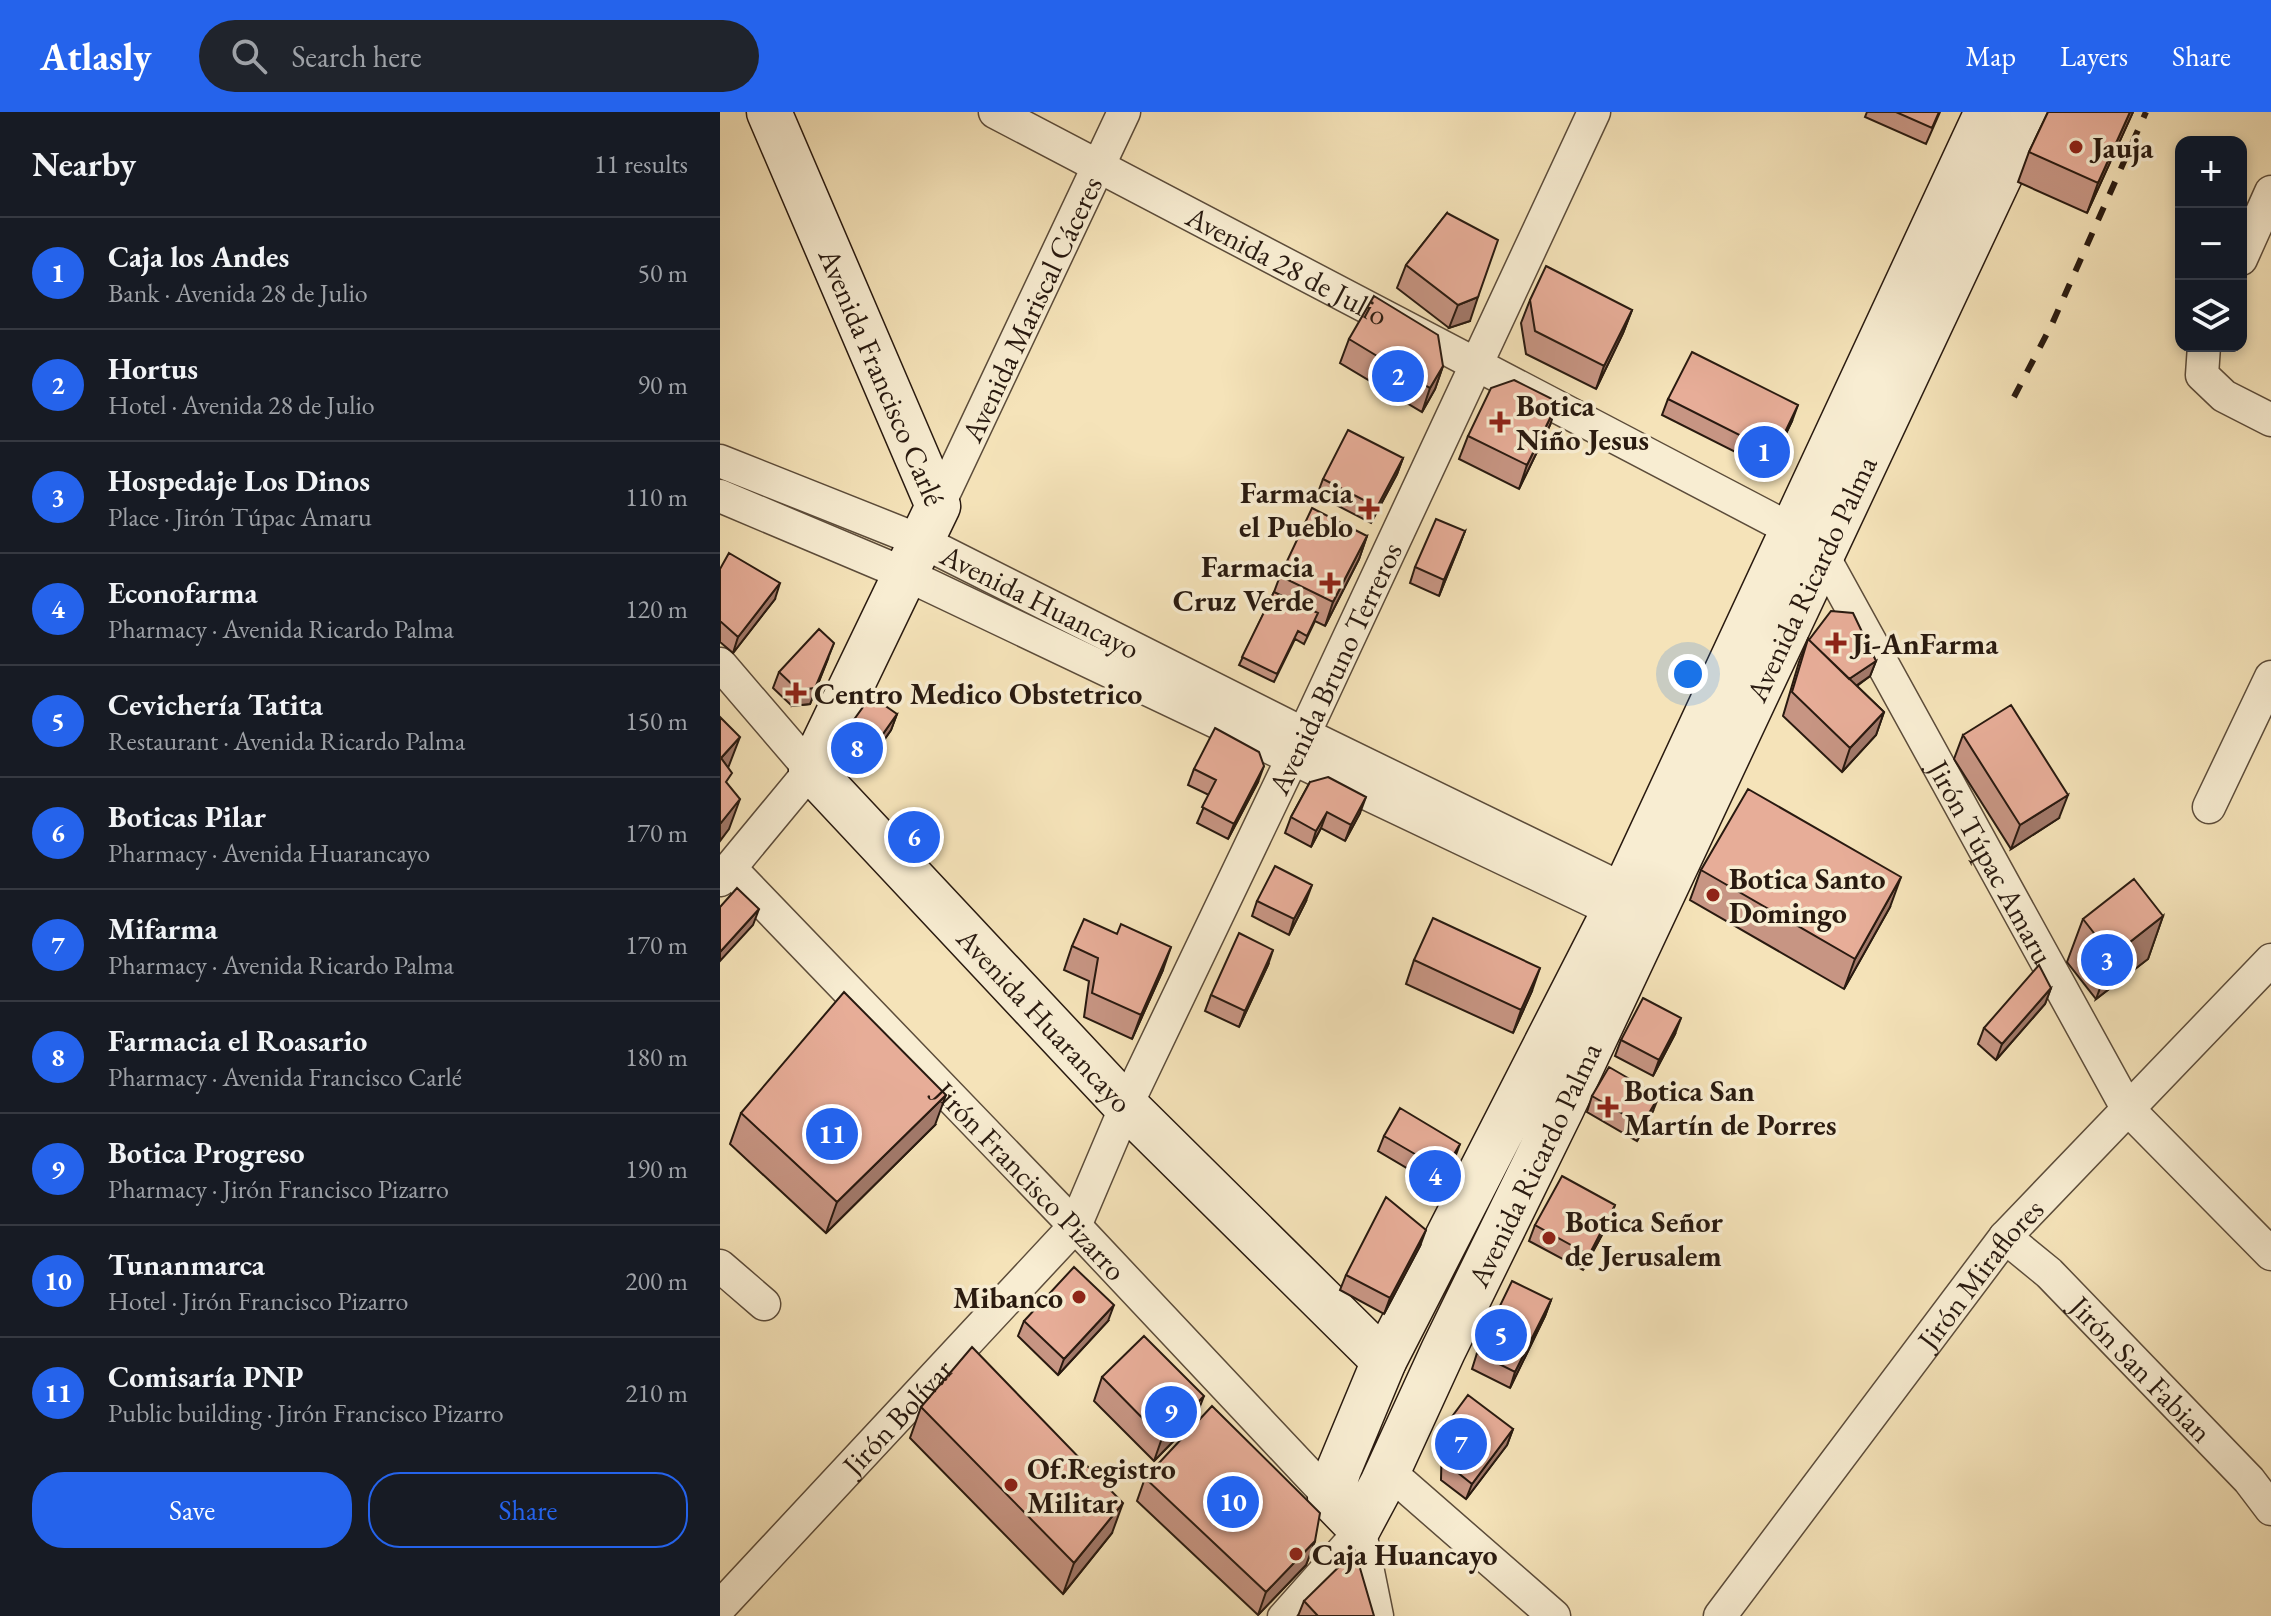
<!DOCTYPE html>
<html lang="en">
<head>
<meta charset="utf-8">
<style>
  body { margin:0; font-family:"EB Garamond",serif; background:#20242c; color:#f1f3f6 }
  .controls { position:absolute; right:24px; top:24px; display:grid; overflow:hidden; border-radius:16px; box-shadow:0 4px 12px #0003 }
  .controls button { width:72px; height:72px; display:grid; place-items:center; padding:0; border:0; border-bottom:2px solid #363941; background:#171b24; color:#f1f3f6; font:40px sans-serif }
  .you { position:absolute; left:968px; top:562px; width:28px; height:28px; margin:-20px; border:6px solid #fff; border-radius:50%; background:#1a73e8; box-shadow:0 0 0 12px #1a73e833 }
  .badge { display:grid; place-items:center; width:52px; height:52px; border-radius:50%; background:#2563eb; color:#fff; font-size:26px; font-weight:700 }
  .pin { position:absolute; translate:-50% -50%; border:4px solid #fff; box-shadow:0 2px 8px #0006 }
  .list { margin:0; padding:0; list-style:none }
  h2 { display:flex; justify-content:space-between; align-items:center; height:104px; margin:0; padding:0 32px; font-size:34px }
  h2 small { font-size:26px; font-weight:400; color:#9ea1a6 }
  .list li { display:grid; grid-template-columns:52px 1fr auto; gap:24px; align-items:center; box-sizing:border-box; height:112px; padding:0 32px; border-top:2px solid #363941 }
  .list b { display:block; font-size:30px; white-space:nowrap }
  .list p { margin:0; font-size:26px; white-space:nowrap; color:#9ea1a6 }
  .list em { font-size:26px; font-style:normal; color:#9ea1a6 }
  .actions { display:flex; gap:16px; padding:24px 32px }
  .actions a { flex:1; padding:18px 0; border:2px solid #2563eb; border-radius:32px; text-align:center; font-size:28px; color:#2563eb }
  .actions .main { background:#2563eb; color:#fff }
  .icon { flex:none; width:44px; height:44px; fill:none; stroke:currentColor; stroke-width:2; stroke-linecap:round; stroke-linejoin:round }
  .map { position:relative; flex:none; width:1551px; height:1504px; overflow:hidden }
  header { display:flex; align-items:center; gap:48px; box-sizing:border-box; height:112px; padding:0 40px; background:#2563eb; color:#fff }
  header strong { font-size:38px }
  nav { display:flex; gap:44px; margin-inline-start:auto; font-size:28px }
  .search { width:560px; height:72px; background:#20242c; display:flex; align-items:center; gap:20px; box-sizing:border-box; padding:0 28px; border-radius:44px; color:#9ea1a6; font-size:30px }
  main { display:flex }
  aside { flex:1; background:#171b24 }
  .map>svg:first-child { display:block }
</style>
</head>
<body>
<header>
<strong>Atlasly</strong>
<div class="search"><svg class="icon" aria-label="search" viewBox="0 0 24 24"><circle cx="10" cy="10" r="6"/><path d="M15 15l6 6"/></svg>Search here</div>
<nav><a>Map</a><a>Layers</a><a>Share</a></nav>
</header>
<main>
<aside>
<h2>Nearby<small>11 results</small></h2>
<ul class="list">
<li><span class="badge">1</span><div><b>Caja los Andes</b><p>Bank · Avenida 28 de Julio</p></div><em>50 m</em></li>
<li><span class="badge">2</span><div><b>Hortus</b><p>Hotel · Avenida 28 de Julio</p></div><em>90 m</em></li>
<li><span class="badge">3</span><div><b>Hospedaje Los Dinos</b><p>Place · Jirón Túpac Amaru</p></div><em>110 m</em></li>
<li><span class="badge">4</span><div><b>Econofarma</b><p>Pharmacy · Avenida Ricardo Palma</p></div><em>120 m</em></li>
<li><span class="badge">5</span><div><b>Cevichería Tatita</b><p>Restaurant · Avenida Ricardo Palma</p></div><em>150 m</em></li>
<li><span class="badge">6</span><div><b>Boticas Pilar</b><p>Pharmacy · Avenida Huarancayo</p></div><em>170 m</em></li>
<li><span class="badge">7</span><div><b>Mifarma</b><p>Pharmacy · Avenida Ricardo Palma</p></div><em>170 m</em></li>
<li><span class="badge">8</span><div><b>Farmacia el Roasario</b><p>Pharmacy · Avenida Francisco Carlé</p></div><em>180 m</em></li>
<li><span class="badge">9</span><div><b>Botica Progreso</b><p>Pharmacy · Jirón Francisco Pizarro</p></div><em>190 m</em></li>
<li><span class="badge">10</span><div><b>Tunanmarca</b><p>Hotel · Jirón Francisco Pizarro</p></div><em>200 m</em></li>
<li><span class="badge">11</span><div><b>Comisaría PNP</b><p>Public building · Jirón Francisco Pizarro</p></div><em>210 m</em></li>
</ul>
<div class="actions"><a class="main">Save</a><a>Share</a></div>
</aside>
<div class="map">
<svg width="1551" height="1504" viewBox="0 0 1551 1504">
  <rect width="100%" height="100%" fill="#f5e3b9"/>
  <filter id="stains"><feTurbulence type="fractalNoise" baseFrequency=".0025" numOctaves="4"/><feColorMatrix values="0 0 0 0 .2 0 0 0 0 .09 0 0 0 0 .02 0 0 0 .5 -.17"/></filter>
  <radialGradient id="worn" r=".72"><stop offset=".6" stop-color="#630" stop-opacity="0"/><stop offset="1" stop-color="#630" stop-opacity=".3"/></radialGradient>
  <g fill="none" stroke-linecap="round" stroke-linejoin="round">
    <defs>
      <path id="pedestrian" d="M560 1504 639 1415"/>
      <g id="minor">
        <path id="s1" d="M275 0 1074 419 1102 442 1407 996 1551 1142"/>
        <path d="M1521 147 1551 80"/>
        <path d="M1484 234 1482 263 1504 284 1551 308"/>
        <path id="s2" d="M0 349 201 429 584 622 923 787"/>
        <path d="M0 384 185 462 915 809"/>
        <path id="s3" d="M218 394 404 0"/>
        <path d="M0 552 91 658 0 768"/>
        <path d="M1489 695 1551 565"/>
        <path id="s4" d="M10 756 355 1114 610 1385"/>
        <path id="s5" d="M1285 1125 1329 1161 1529 1368 1551 1397"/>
        <path d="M0 1154 44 1192"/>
        <path d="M668 1359 834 1504"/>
        <path d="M639 1415 657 1504"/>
        <path id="s6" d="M0 1495 355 1114 406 994 584 622 874 0"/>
        <path id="s7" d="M1000 1504 1285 1125 1551 848"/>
      </g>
      <g id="secondary">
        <path id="s8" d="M49 0 218 394 91 658 406 994 664 1249"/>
        <path id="s9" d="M1267 0 905 778 664 1249 619 1357 610 1385 639 1415 662 1372 723 1239 842 996 1310 0"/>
      </g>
    </defs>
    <use href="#pedestrian" stroke="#5c4c3a" stroke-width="27"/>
    <use href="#minor" stroke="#5c4c3a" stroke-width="35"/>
    <use href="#secondary" stroke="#291a10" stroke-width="47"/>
    <use href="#pedestrian" stroke="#f8edd2" stroke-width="24"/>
    <use href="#minor" stroke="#f8edd2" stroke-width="32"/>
    <use href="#secondary" stroke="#f8edd2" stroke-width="44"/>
    <path stroke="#291a10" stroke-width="6" stroke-dasharray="14 14" stroke-linecap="butt" d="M1294 285 1332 212 1426 0"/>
  </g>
  <path fill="#c79583" stroke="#291a10" stroke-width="2" d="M1147 0H1220L1206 32 1145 5Z
    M1328 0H1413L1367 101 1298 70 1309 40Z
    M727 101 750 209 729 216 677 176 686 153Z
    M810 188 912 198 903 221 876 277 806 242 801 211Z
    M629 227 723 254 715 277 702 300 620 251Z
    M948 287 1072 309 1049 357 942 303Z
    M830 313 799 377 739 347 748 324Z
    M683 346 677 362 651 411 597 383 603 367Z
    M745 419 719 484 690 471 695 455Z
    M647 424 639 447 605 514 595 509 584 532 575 527 554 570 519 553 554 480 560 464Z
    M0 457 55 487 13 541 0 530Z
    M1088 527 1089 528 1156 549 1150 564 1137 574 1164 600 1156 623 1122 660 1063 604 1079 550Z
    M108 547 90 592 72 594 53 576 59 560Z
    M177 602 171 618 141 661 115 643 120 627Z
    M1243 623 1339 706 1291 737 1234 647Z
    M474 657 538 670 508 727 477 711 489 683 468 673Z
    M590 670 640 701 625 729 601 716 591 735 565 721 571 705Z
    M981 758 1170 795 1124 877 970 788Z
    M537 789H586L569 823 532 804Z
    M1443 804 1428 847 1376 887 1347 850 1363 807Z
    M397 822 443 858 412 927 364 905 369 869 344 858 352 834Z
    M694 848 812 879 793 921 686 872Z
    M548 853 519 915 485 899 491 883Z
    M1331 876 1325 892 1276 948 1258 932 1264 916Z
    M955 922 933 964 895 944 901 928Z
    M872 984 933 999 917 1029 867 1000Z
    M21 1001 215 1013 106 1121 10 1032Z
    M664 1024 734 1048 719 1075 658 1039Z
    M890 1108 863 1158 809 1129 815 1113Z
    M700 1134 664 1202 620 1178 626 1163Z
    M831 1188 825 1204 790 1276 752 1257 757 1241Z
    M304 1209H388L338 1263 298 1224Z
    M382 1265 475 1307 434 1349 374 1289Z
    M201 1295 392 1421 343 1482 190 1326Z
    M728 1310 793 1317 787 1333 746 1387 721 1368 722 1326Z
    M425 1366 595 1429 586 1453 538 1503 417 1389Z
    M584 1489 654 1504H578Z"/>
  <path fill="#a2796a" stroke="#291a10" stroke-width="2" d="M1410 0H1413L1367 101 1378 71Z
    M758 185 750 209 729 216 738 193Z
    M912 198 903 221 876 277 884 254Z
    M723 254 715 277 702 300 710 276Z
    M838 290 830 313 799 377 807 353Z
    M1078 293 1072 309 1049 357 1055 341Z
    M683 346 677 362 651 411 657 395Z
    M745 419 739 435 719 484 724 468Z
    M647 424 639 447 605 514 613 490Z
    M60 471 55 487 13 541 18 525Z
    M114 531 90 592 72 594 78 578Z
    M1156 549 1150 564 1117 587 1123 571Z
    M1164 600 1156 623 1122 660 1130 636Z
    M177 602 171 618 141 661 146 646Z
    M20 625 8 656 1 646Z
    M544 654 538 670 508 727 514 712Z
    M1348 683 1339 706 1291 737 1300 713Z
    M646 685 640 701 625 729 631 713Z
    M20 687 9 717 0 729V712Z
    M607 700 601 716 591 735 596 719Z
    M1181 765 1170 795 1124 877 1135 847Z
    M592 773 586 789 569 823 574 807Z
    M39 797 33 813 0 849V840Z
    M1443 804 1428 847 1376 887 1392 844Z
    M451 835 443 858 412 927 421 903Z
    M553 838 548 853 519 915 525 899Z
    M820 856 812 879 793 921 801 898Z
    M1331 876 1325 892 1276 948 1282 932Z
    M961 906 955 922 933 964 939 948Z
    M226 983 215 1013 106 1121 117 1090Z
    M939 984 933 999 917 1029 922 1013Z
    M740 1032 734 1048 719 1075 724 1059Z
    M895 1093 890 1108 863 1158 869 1143Z
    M706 1118 700 1134 664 1202 670 1186Z
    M831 1188 825 1204 790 1276 795 1260Z
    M394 1193 388 1209 338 1263 344 1247Z
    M484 1284 475 1307 434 1349 442 1326Z
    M793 1317 787 1333 746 1387 752 1372Z
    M403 1391 392 1421 343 1482 354 1451Z
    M595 1429 586 1453 538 1503 546 1480Z"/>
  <path fill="#e7ad98" stroke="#291a10" stroke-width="2" d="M1176 0H1219L1212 16Z
    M1328 0H1410L1378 71 1309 40Z
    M727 101 778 128 758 185 738 193 686 153Z
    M826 154 912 198 884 254 815 219 810 188Z
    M654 184 718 223 723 254 710 276 629 227Z
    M972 240 1078 293 1055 341 948 287Z
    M794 268 838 290 807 353 748 324 771 276Z
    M628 318 683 346 657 395 603 367Z
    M592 396 647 424 613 490 560 464Z
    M716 407 745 419 724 468 695 455Z
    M9 441 60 471 18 525 0 509V457Z
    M554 480 598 501 587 524 578 519 557 562 522 545Z
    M1111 499 1133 501 1156 549 1129 567 1089 528Z
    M99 517 114 531 95 576 78 578 59 560Z
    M1088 527 1164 600 1130 636 1072 580Z
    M151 584 177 602 146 646 120 627Z
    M1291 593 1348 683 1300 713 1243 623Z
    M0 605 20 625 1 646 12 661 6 670 20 687 0 712Z
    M495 616 539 640 544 654 514 712 482 695 496 668 474 657Z
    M608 665 646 685 631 713 607 700 596 719 571 705 590 670Z
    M1028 677 1181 765 1135 847 981 758Z
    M555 754 592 773 574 807 537 789Z
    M1414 767 1443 804 1392 844 1363 807Z
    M17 776 39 797 0 840V795Z
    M713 806 820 856 801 898 694 848Z
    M364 807 397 822 401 812 451 835 421 903 372 881 378 846 352 834Z
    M519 821 553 838 525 899 491 883Z
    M1319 853 1331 876 1282 932 1264 916Z
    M124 880 226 983 117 1090 21 1001Z
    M923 886 961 906 939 948 901 928Z
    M889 955 939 984 922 1013 872 984Z
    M680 996 740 1032 724 1059 664 1024Z
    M842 1064 895 1093 869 1143 815 1113Z
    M666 1085 706 1118 670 1186 626 1163Z
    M354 1155 394 1193 344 1247 304 1209Z
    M792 1169 831 1188 795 1260 757 1241Z
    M424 1224 484 1284 442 1326 382 1265Z
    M252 1235 403 1391 354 1451 201 1295Z
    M748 1283 793 1317 752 1372 727 1352 728 1310Z
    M492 1294 600 1401 595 1429 546 1480 425 1366Z
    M635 1439 654 1504H598L584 1489Z"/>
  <g fill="#8f2418" stroke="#f8edd2" stroke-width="3">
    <circle cx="1356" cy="35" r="8"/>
    <path d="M776 298h8v8h8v8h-8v8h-8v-8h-8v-8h8z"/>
    <path d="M645 385h8v8h8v8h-8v8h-8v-8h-8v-8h8z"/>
    <path d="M606 459h8v8h8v8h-8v8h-8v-8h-8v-8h8z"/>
    <path d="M1112 519h8v8h8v8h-8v8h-8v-8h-8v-8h8z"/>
    <path d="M72 569h8v8h8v8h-8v8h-8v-8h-8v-8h8z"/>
    <circle cx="993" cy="783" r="8"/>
    <path d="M884 983h8v8h8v8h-8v8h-8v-8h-8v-8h8z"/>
    <circle cx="829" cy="1126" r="8"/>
    <circle cx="359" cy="1185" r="8"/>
    <circle cx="291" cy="1373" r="8"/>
    <circle cx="576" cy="1442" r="8"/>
  </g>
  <g text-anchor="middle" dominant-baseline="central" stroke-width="7" stroke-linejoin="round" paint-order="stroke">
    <g font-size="30" font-weight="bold" fill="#291a10" stroke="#f8edd2" text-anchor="start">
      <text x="1372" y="35">Jauja</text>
      <text x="796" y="293">Botica<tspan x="796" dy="34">Niño Jesus</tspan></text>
      <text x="633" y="380" text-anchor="end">Farmacia<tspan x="633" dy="34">el Pueblo</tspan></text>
      <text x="594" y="454" text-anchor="end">Farmacia<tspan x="594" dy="34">Cruz Verde</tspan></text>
      <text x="1132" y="531">Ji-AnFarma</text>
      <text x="94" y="581">Centro Medico Obstetrico</text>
      <text x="1009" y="766">Botica Santo<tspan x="1009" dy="34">Domingo</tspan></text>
      <text x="904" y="978">Botica San<tspan x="904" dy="34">Martín de Porres</tspan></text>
      <text x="845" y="1109">Botica Señor<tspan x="845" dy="34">de Jerusalem</tspan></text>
      <text x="343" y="1185" text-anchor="end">Mibanco</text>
      <text x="307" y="1356">Of.Registro<tspan x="307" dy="34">Militar</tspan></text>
      <text x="592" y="1442">Caja Huancayo</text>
    </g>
    <g font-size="30" fill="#291a10" stroke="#f8edd2">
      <text stroke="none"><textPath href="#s1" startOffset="330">Avenida 28 de Julio</textPath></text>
      <text stroke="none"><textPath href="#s3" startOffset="218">Avenida Mariscal Cáceres</textPath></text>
      <text stroke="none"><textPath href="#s8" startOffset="288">Avenida Francisco Carlé</textPath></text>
      <text stroke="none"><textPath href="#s9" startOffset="2626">Avenida Ricardo Palma</textPath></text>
      <text stroke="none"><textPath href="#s2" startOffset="350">Avenida Huancayo</textPath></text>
      <text stroke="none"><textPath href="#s6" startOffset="1136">Avenida Bruno Terreros</textPath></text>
      <text stroke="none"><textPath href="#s1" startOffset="1290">Jirón Túpac Amaru</textPath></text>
      <text stroke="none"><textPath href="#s8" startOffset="1064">Avenida Huarancayo</textPath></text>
      <text stroke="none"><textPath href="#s9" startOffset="1978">Avenida Ricardo Palma</textPath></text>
      <text stroke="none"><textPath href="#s4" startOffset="434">Jirón Francisco Pizarro</textPath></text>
      <text stroke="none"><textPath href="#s7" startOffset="430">Jirón Miraflores</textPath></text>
      <text stroke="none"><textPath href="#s5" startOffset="190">Jirón San Fabian</textPath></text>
      <text stroke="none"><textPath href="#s6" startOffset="260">Jirón Bolívar</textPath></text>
    </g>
  </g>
  <rect width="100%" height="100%" filter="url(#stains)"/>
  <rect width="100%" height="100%" fill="url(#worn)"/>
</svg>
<div class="controls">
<button>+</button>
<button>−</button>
<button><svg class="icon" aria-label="layers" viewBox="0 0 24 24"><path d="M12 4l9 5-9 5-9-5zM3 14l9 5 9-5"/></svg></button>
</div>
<div class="you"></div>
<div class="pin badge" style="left:1044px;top:340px">1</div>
<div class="pin badge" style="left:678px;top:264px">2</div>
<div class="pin badge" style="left:1387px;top:848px">3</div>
<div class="pin badge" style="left:715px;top:1064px">4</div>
<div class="pin badge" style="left:781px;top:1223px">5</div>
<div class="pin badge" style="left:194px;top:725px">6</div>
<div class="pin badge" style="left:741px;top:1332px">7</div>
<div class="pin badge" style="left:137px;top:636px">8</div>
<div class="pin badge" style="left:451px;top:1300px">9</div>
<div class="pin badge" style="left:513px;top:1390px">10</div>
<div class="pin badge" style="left:112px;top:1022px">11</div>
</div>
</main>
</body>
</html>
